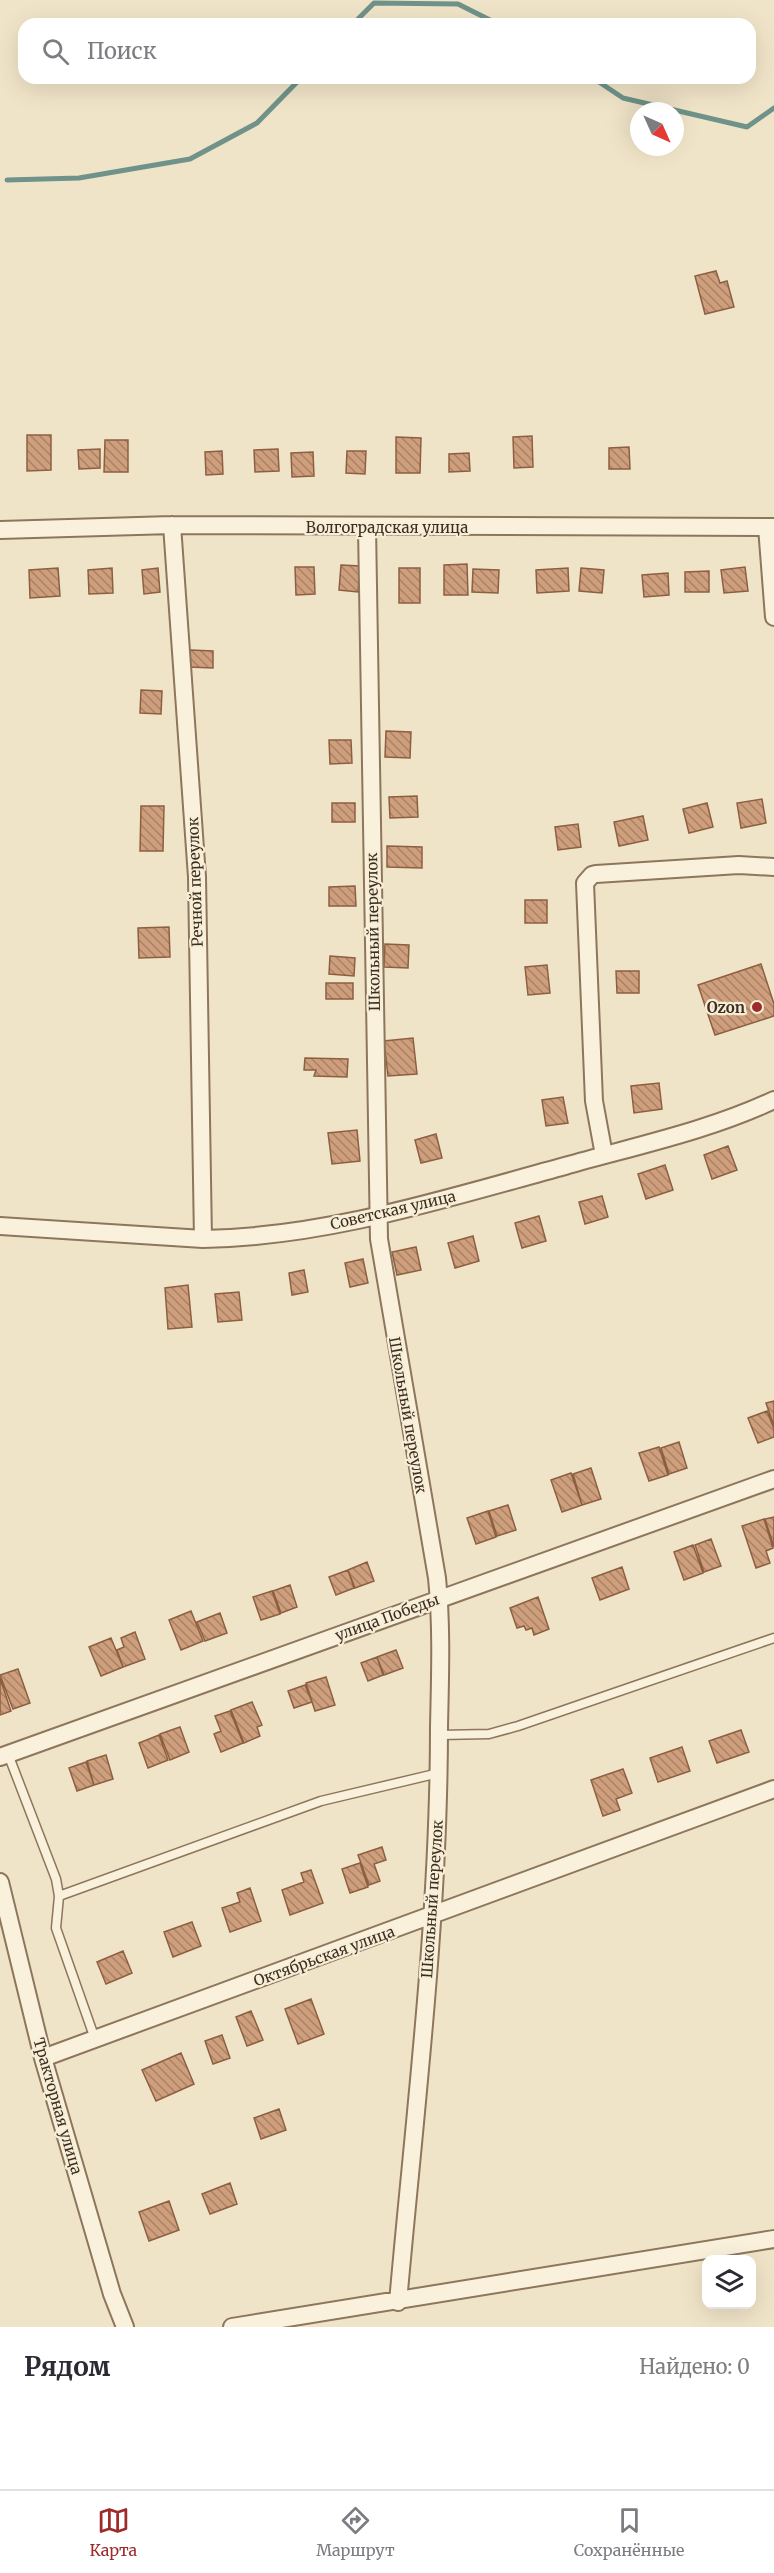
<!DOCTYPE html>
<html lang="ru">
<head>
<meta charset="utf-8">
<style>
  body { margin:0; font-family:Merriweather,serif; background:#f2f2f3; color:#2b2b33 }
  .controls { position:absolute; right:18px; bottom:18px; display:grid; overflow:hidden; border-radius:12px; box-shadow:0 6px 24px #0002 }
  .controls button { width:54px; height:54px; display:grid; place-items:center; padding:0; border:0; border-bottom:2px solid #e1e1e2; background:#fff; color:#2b2b33; font:30px sans-serif }
  .compass { position:absolute; left:630px; top:102px; width:54px; height:54px; border-radius:50%; background:#fff; box-shadow:0 6px 24px #0002; rotate:135deg }
  .list { margin:0; padding:0; list-style:none }
  h2 { display:flex; justify-content:space-between; align-items:center; height:78px; margin:0; padding:0 24px; font-size:26px }
  h2 small { font-size:20px; font-weight:400; color:#7c7c81 }
  .icon { flex:none; width:33px; height:33px; fill:none; stroke:currentColor; stroke-width:2; stroke-linecap:round; stroke-linejoin:round }
  .map { position:relative; flex:none; width:774px; height:2327px; overflow:hidden }
  .search { position:absolute; background:#fff; box-shadow:0 6px 24px #0002; left:18px; right:18px; top:18px; height:66px; display:flex; align-items:center; gap:15px; box-sizing:border-box; padding:0 21px; border-radius:18px; color:#7c7c81; font-size:22px }
  .sheet { height:162px; background:#fff }
  nav { display:flex; justify-content:space-around; align-items:center; box-sizing:border-box; height:84px; border-top:2px solid #e1e1e2; background:#fff; font-size:16px; color:#7c7c81 }
  nav a { display:grid; justify-items:center; gap:3px }
  nav .on { color:#9e2a2b }
  .map>svg:first-child { display:block }
</style>
</head>
<body>
<div class="map">
<svg width="774" height="2327" viewBox="0 0 774 2327">
  <defs>
    <pattern id="building-back-hatch" width="6" height="6" patternUnits="userSpaceOnUse" patternTransform="scale(1.5)"><rect width="6" height="6" fill="#cf9f7d"/><path d="M-1 5l2 2M0 0l6 6M5-1l2 2" fill="none" stroke="#a98266"/></pattern>
  </defs>
  <rect width="100%" height="100%" fill="#f0e4c8"/>
  <g fill="none" stroke-linecap="round" stroke-linejoin="round">
    <path stroke="#6f938a" stroke-width="5" d="M353 24 374 3 458 4 498 24
      M593 78 623 98 747 127 774 108
      M7 180 79 178 190 159 257 123 301 78"/>
  </g>
  <path fill="url(#building-back-hatch)" stroke="#8d5f41" stroke-width="1.5" d="M716 271 720 283 727 281 734 307 705 314 695 276Z
    M27 435H51V470L27 471Z
    M532 436 533 467 514 468 513 437Z
    M396 437 421 438 420 473H396Z
    M105 440H128V472H104Z
    M629 447 630 469H609V448Z
    M100 449V468L79 469 78 450Z
    M278 449 279 471 255 472 254 450Z
    M222 451 223 474 206 475 205 452Z
    M347 451H366L365 474 346 473Z
    M313 452 314 476 292 477 291 453Z
    M469 453 470 471 449 472V454Z
    M467 564 468 595H444V565Z
    M341 565 360 566 358 592 339 590Z
    M295 567H314L315 594 296 595Z
    M745 567 748 591 724 593 721 570Z
    M58 568 60 596 30 598 29 570Z
    M112 568 113 593 89 594 88 570Z
    M158 568 160 592 144 594 142 570Z
    M399 568H420V603H399Z
    M568 568 569 591 537 593 536 570Z
    M581 568 604 570 602 593 579 591Z
    M473 569 499 570 498 593 472 592Z
    M709 571V592H685V572Z
    M668 573 669 595 644 597 642 575Z
    M190 650 213 651V668L189 667Z
    M141 690 162 691 161 714 140 713Z
    M386 731 411 732 410 758 385 757Z
    M329 740H351L352 763 330 764Z
    M417 796 418 817 390 818 389 797Z
    M762 799 766 823 741 828 737 803Z
    M332 803H355V822H332Z
    M707 803 713 827 689 833 683 809Z
    M141 806H164L163 851H140Z
    M643 816 648 840 619 846 614 822Z
    M578 824 581 847 558 850 555 827Z
    M387 846 422 847V868L387 867Z
    M355 886 356 906H329V887Z
    M525 900H547V923H525Z
    M169 927 170 957 139 958 138 928Z
    M385 944 409 945 408 968 384 967Z
    M330 956 355 958 354 976 329 974Z
    M761 964 774 1004V1016L715 1035 698 985Z
    M547 965 550 993 528 995 525 967Z
    M616 971H639V993H617Z
    M326 983H353V999H326Z
    M413 1038 417 1074 388 1076 384 1041Z
    M305 1058 348 1059 347 1077 314 1076 316 1070H304Z
    M659 1083 662 1109 634 1113 631 1086Z
    M563 1097 568 1123 546 1126 542 1100Z
    M357 1130 360 1161 332 1164 328 1133Z
    M436 1134 442 1158 421 1163 415 1140Z
    M728 1146 737 1170 712 1179 704 1155Z
    M665 1165 673 1190 646 1199 638 1174Z
    M602 1196 608 1217 585 1224 579 1202Z
    M539 1216 546 1241 522 1248 515 1223Z
    M473 1236 479 1261 455 1268 448 1243Z
    M416 1247 421 1270 397 1275 392 1252Z
    M363 1259 368 1283 350 1287 345 1263Z
    M304 1270 308 1292 292 1295 289 1273Z
    M188 1285 192 1327 168 1329 165 1288Z
    M239 1292 242 1320 218 1322 215 1294Z
    M774 1401V1426L766 1403Z
    M767 1411 774 1429V1437L758 1443 748 1418Z
    M679 1442 687 1468 669 1474 661 1448Z
    M659 1447 668 1475 649 1481 639 1453Z
    M591 1468 601 1499 582 1505 573 1474Z
    M571 1473 582 1505 562 1512 551 1480Z
    M508 1505 516 1530 497 1536 489 1511Z
    M488 1511 496 1537 476 1544 467 1518Z
    M774 1517V1547L765 1519Z
    M764 1519 773 1548 766 1551 770 1563 756 1568 742 1526Z
    M711 1539 721 1566 704 1572 695 1545Z
    M693 1545 703 1573 684 1580 674 1552Z
    M367 1562 374 1581 355 1588 348 1570Z
    M622 1567 629 1589 600 1600 592 1578Z
    M348 1570 354 1588 336 1595 329 1577Z
    M290 1585 297 1607 281 1613 273 1591Z
    M272 1591 280 1614 261 1620 253 1597Z
    M538 1597 549 1629 534 1635 532 1628 526 1630 524 1626 517 1628 510 1608Z
    M191 1611 203 1641 181 1650 169 1620Z
    M220 1613 227 1633 205 1641 197 1622Z
    M135 1632 145 1659 123 1667 117 1650 124 1647 121 1638Z
    M111 1638 123 1667 101 1676 89 1647Z
    M396 1650 403 1668 384 1675 377 1657Z
    M377 1657 383 1675 368 1681 361 1663Z
    M18 1669 30 1703 13 1709 0 1675Z
    M326 1677 335 1705 315 1711 306 1683Z
    M0 1678 11 1711 0 1715Z
    M305 1685 312 1702 294 1708 288 1691Z
    M252 1702 262 1725 257 1727 260 1736 244 1743 231 1710Z
    M230 1711 243 1743 221 1752 214 1734 221 1731 215 1716Z
    M180 1727 189 1752 170 1760 160 1734Z
    M741 1730 749 1752 717 1763 709 1741Z
    M159 1735 168 1760 148 1768 139 1743Z
    M682 1747 690 1771 658 1782 650 1758Z
    M106 1755 113 1779 94 1785 87 1761Z
    M86 1762 94 1785 77 1791 69 1768Z
    M623 1769 632 1793 616 1799 620 1810 603 1816 591 1780Z
    M382 1847 386 1860 374 1864 380 1881 369 1885 358 1855Z
    M360 1863 368 1887 350 1893 342 1869Z
    M311 1870 323 1903 290 1915 282 1890 304 1882 301 1873Z
    M250 1888 261 1921 230 1932 222 1908 240 1902 237 1893Z
    M192 1922 201 1946 173 1957 164 1932Z
    M123 1951 132 1973 106 1984 97 1962Z
    M311 1999 324 2034 298 2044 285 2009Z
    M251 2011 263 2040 247 2046 236 2017Z
    M222 2035 230 2058 213 2064 205 2041Z
    M181 2053 194 2084 156 2101 142 2070Z
    M279 2109 286 2130 261 2139 254 2118Z
    M230 2183 237 2204 210 2214 202 2194Z
    M169 2201 179 2230 149 2241 139 2212Z"/>
  <g fill="none" stroke-linecap="round" stroke-linejoin="round">
    <defs>
      <path id="lane" d="M439 1735 489 1734 518 1726 774 1638
        M8 1754 56 1879 59 1896 56 1928 95 2039
        M59 1896 321 1801 439 1773"/>
      <path id="street" d="M172 525 197 877 203 1239
        M367 527 379 1239 437 1578C442 1627 440 1678 439 1727 439 1919 415 2111 398 2302
        M767 527 774 617
        M0 530 172 525 774 527
        M604 1155 594 1101 585 883 592 875 596 874 739 865 774 867
        M0 1226 203 1239C327 1237 447 1198 565 1166 635 1146 708 1131 774 1100
        M0 1757 774 1479
        M0 1882 43 2058 112 2294 125 2327
        M43 2058 774 1789
        M232 2327 774 2239"/>
    </defs>
    <use href="#lane" stroke="#8d765c" stroke-width="11"/>
    <use href="#street" stroke="#8d765c" stroke-width="20"/>
    <use href="#lane" stroke="#faf1dc" stroke-width="8"/>
    <use href="#street" stroke="#faf1dc" stroke-width="16"/>
  </g>
  <circle fill="#9e2a2b" stroke="#f7eed8" stroke-width="2" cx="757" cy="1007" r="6"/>
  <g text-anchor="middle" dominant-baseline="central" stroke-width="4.5" stroke-linejoin="round" paint-order="stroke">
    <g font-size="15" fill="#3d2e20" stroke="#f7eed8">
      <text x="387" y="527">Волгоградская улица</text>
      <text transform="translate(195 882) rotate(-92)">Речной переулок</text>
      <text transform="translate(373 932) rotate(-91)">Школьный переулок</text>
      <text transform="translate(393 1210) rotate(-13)">Советская улица</text>
      <text transform="translate(408 1415) rotate(80)">Школьный переулок</text>
      <text transform="translate(387 1617) rotate(-20)">улица Победы</text>
      <text transform="translate(432 1899) rotate(-86)">Школьный переулок</text>
      <text transform="translate(324 1956) rotate(-20)">Октябрьская улица</text>
      <text transform="translate(58 2106) rotate(74)">Тракторная улица</text>
    </g>
    <g font-size="15" font-weight="bold" fill="#3d2e20" stroke="#f7eed8" text-anchor="end">
      <text x="745" y="1007">Ozon</text>
    </g>
  </g>
</svg>
<div class="controls">
<button><svg class="icon" aria-label="layers" viewBox="0 0 24 24"><path d="M12 4l9 5-9 5-9-5zM3 14l9 5 9-5"/></svg></button>
</div>
<svg class="compass" viewBox="-18 -18 36 36"><path d="M0-13l5 13h-10z" fill="#e53935"/><path d="M0 13l5-13h-10z" fill="#7c7c81"/></svg>
<div class="search"><svg class="icon" aria-label="search" viewBox="0 0 24 24"><circle cx="10" cy="10" r="6"/><path d="M15 15l6 6"/></svg>Поиск</div>
</div>
<section class="sheet">
<h2>Рядом<small>Найдено: 0</small></h2>
<ul class="list">
</ul>
</section>
<nav>
<a class="on"><svg class="icon" aria-label="map" viewBox="0 0 24 24"><path d="M3 6l6-2 6 2 6-2v14l-6 2-6-2-6 2zM9 4v14M15 6v14"/></svg>Карта</a>
<a><svg class="icon" aria-label="directions" viewBox="0 0 24 24"><path d="M12 3l9 9-9 9-9-9zM9 14v-3h6M13 9l2 2-2 2"/></svg>Маршрут</a>
<a><svg class="icon" aria-label="saved" viewBox="0 0 24 24"><path d="M7 4h10v16l-5-4-5 4z"/></svg>Сохранённые</a>
</nav>
</body>
</html>
